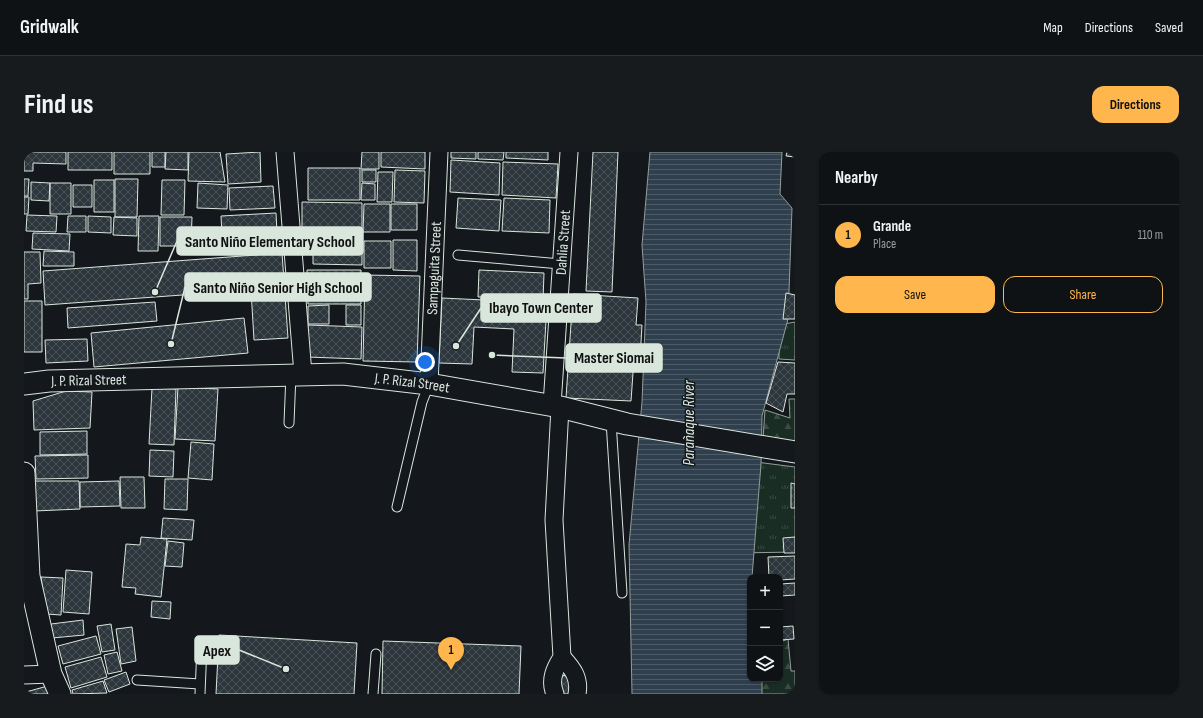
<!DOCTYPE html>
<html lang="en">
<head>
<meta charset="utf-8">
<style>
  body { margin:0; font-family:"Sofia Sans Condensed",sans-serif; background:#181b1e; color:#f1f3f6 }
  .controls { position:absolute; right:12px; bottom:12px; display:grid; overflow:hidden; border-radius:8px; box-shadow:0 1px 3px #0004 }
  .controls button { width:36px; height:36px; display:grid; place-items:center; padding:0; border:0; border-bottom:1px solid #2f3234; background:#0f1215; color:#f1f3f6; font:20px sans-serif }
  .you { position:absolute; left:401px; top:210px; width:14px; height:14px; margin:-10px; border:3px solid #fff; border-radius:50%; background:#1a73e8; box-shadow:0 0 0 6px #1a73e833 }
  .badge { display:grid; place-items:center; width:26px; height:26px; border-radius:50%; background:#ffb74d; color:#111; font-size:13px; font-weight:700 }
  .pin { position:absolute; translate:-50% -33px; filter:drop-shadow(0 1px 2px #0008) }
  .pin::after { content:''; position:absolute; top:21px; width:14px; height:12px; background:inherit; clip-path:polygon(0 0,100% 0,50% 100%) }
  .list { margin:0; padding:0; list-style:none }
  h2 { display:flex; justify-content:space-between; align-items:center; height:52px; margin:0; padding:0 16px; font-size:17px }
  h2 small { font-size:13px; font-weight:400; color:#9b9ea0 }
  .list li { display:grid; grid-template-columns:26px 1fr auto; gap:12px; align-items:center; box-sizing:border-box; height:60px; padding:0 16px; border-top:1px solid #2f3234 }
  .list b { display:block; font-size:15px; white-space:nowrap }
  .list p { margin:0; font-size:13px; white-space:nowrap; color:#9b9ea0 }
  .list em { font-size:13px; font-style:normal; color:#9b9ea0 }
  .actions { display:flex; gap:8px; padding:12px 16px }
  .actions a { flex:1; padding:9px 0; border:1px solid #ffb74d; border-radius:12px; text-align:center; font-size:14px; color:#ffb74d }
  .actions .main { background:#ffb74d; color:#111 }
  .icon { flex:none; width:22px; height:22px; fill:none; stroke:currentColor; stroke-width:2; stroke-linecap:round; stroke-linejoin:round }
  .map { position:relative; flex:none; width:771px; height:542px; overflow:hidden; border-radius:12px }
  header { display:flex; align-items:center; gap:24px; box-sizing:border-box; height:56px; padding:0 20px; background:#0f1215; border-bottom:1px solid #2f3234 }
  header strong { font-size:19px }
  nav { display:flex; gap:22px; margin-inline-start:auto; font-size:14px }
  .intro { display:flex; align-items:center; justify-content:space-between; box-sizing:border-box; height:96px; padding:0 24px }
  h1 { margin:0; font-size:28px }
  .button { padding:10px 18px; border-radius:12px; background:#ffb74d; color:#111; font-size:14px; font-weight:700 }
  main { display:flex; gap:24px; padding:0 24px }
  aside { flex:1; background:#0f1215; border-radius:12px; box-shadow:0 1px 3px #0004 }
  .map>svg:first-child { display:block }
</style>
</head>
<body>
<header>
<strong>Gridwalk</strong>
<nav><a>Map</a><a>Directions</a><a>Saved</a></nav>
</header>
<div class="intro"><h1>Find us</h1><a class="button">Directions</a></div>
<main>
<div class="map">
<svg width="771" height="542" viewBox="0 0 771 542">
  <defs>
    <pattern id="grass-tufts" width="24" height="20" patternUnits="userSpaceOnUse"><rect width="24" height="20" fill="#1a2d24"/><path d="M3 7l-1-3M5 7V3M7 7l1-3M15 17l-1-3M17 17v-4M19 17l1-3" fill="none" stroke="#3b4b43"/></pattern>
    <pattern id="forest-firs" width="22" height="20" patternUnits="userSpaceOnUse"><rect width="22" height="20" fill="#1a2d24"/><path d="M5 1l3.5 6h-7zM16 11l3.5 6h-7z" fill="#3b4b43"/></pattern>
    <pattern id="water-rules" width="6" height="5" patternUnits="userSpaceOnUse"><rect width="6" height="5" fill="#2f3f4d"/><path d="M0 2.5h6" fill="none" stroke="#4c5b66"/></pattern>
    <pattern id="building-cross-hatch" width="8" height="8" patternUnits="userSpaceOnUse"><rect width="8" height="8" fill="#2c363c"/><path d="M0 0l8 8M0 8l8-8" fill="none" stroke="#4a5358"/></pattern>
  </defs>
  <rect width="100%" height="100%" fill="#14181c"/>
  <path fill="url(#grass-tufts)" stroke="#939e99" d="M771 170V208L755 207V173Z
    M732 310 771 315V400L714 401Z"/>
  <path fill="url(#forest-firs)" stroke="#939e99" d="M765 247H771V293L739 287 741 258 766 266Z
    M764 487 767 519H771V542H736L734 527H756V490Z"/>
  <path fill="url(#water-rules)" stroke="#939e99" d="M626 0H758L756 42 768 56 764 167 738 264 737 312 728 425H726V527H738V542H608L605 393 618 250 622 150 618 93Z"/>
  <path fill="url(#building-cross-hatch)" stroke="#d8e6dc" d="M0 0H42V12L9 11V19H0Z
    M44 0H88V18H44Z
    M90 0H126V22H90Z
    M128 0H141V15H128Z
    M142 0H164V18L141 17Z
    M165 0H196L201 30 164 29Z
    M236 0 237 30 204 32 202 2Z
    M338 0H355V17H337Z
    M357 0H401V17L357 15Z
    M427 0H452V7L427 6Z
    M454 0H480L479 8 454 7Z
    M482 0H524V8L482 6Z
    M569 0H594L588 140 562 139Z
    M763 0H771V5L762 4Z
    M427 8 476 11 475 43 426 40Z
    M479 10 534 12 532 46 478 43Z
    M284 16H336V48H284Z
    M338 18H352V30H338Z
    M371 18 401 19 400 51 370 50Z
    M354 20H369L368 50H353Z
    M0 27H5L4 44H0Z
    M91 27H114L113 65H91Z
    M70 28H90V60H70Z
    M138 28H161L160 63H137Z
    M7 30 26 31 25 49 7 48Z
    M26 31H47V62H26Z
    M174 31 204 33 203 57 173 56Z
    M338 31 351 32V48H337Z
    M49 33H68V55H49Z
    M249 34 251 56 206 58 205 36Z
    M0 45H5L4 62H0Z
    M434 46 477 48 475 79 432 76Z
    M480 46 526 48 525 81 478 79Z
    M278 50 338 51V80L278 79Z
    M340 52H366V80H339Z
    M367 52H393V78H367Z
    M252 61 254 99 199 102 197 64Z
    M3 63 33 64 32 80 2 79Z
    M44 64H62V80H43Z
    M64 64 87 65V81L64 80Z
    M115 64H135L134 99H114Z
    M90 65 113 66V84L89 83Z
    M136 65H168L167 94H136Z
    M9 81 46 82 45 99 8 97Z
    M289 83 338 84V113L289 112Z
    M369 88H393V119L369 118Z
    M340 89H367V116H340Z
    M20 99 50 100V114H19Z
    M0 100H16L17 131 4 132V147H0Z
    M258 101 264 186 230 188 227 138 21 153 19 119Z
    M283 118H337V152H284Z
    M455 118 520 121 519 148 454 145Z
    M341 123 396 124 393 210 339 209Z
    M762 141 771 143V167H759Z
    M549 142 614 146 612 173H618L616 208 610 207 607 249 542 246Z
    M418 146 523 151 519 221 488 220 490 177 450 175 448 212 415 211Z
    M0 149H18V200H0Z
    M131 150 133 169 44 176 43 156Z
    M305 153V172H284V154Z
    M322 153H337V173H322Z
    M220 166 224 201 70 215 67 181Z
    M284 173 338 175 337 207 283 205Z
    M63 187 64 209 22 211 21 188Z
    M754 210 771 211V242H763L759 260 742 251Z
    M154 235 194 237 191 289 151 287Z
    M128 236 152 237 150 293 125 292Z
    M42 239 68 240 66 276 10 278 9 249Z
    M63 279V302L16 303V280Z
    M167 290 190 292 188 328 164 326Z
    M126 298 150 299 149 325 125 324Z
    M64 303V326L12 327 11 304Z
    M96 325H120L121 356H97Z
    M141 327H164L163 358 140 357Z
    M10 329H55L56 357 10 359Z
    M95 329 96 354 56 355V330Z
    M767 331 771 332V356H767Z
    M139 366 170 368 168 388 137 386Z
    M117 385 143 387 137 445 111 442 112 436 98 435 102 392 116 393Z
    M771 385V401H760L759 386Z
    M144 389 160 391 158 415 141 414Z
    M771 404V427L756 428V425H745L744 405Z
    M42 418 68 420 65 462 39 460Z
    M17 425 39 426 37 463 22 462Z
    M771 431V443L756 444V432Z
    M128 449 147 450 146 467 127 465Z
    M59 468 60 483 28 486 27 472Z
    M87 472 91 498 78 500 73 474Z
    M769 474 770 487 756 488V475Z
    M108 475 112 509 97 512 92 477Z
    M195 483 333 491 330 542H192Z
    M72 484 77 502 39 512 34 494Z
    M359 489 497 494 495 542H358Z
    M93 500 98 519 84 522 80 503Z
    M77 505 83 525 47 536 41 515Z
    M102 520 106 532 85 540 80 528Z
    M547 523 548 542H535L534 524Z
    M79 529 83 541 49 542 48 538Z
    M27 533 29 542H2V540Z"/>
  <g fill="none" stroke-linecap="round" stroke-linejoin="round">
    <defs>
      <path id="service" d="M434 103 537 112
        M587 269 598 441
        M265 271 267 222
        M373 355 398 250 405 232
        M113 528 176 532
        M176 542 178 493
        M349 542 352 502"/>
      <g id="minor">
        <path d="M261 0 279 222"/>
        <path id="s1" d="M405 232 415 0"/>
        <path id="s2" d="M528 253 545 0"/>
        <path d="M538 505C549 517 556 526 553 542"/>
        <path d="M0 523 27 522"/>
        <path d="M531 542C525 528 531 516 538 505L530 368 536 255"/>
      </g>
      <g id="tertiary">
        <path id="s3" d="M0 232 25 229 319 222 405 232 536 255 603 272 771 300"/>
        <path d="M0 321 5 424 27 522 36 542"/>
      </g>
    </defs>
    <use href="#service" stroke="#d8e6dc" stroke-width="11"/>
    <use href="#minor" stroke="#d8e6dc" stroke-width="19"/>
    <use href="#tertiary" stroke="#d8e6dc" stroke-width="23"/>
    <use href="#service" stroke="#14181c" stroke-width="9"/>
    <use href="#minor" stroke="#14181c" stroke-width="17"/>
    <use href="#tertiary" stroke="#14181c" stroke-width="21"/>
  </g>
  <g text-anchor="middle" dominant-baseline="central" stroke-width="3" stroke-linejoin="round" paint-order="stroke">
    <g font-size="15" fill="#d8e6dc" stroke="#14181c">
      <text stroke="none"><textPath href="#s2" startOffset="163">Dahlia Street</textPath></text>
      <text stroke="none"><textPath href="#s1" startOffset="116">Sampaguita Street</textPath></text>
      <text stroke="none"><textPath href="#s3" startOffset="65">J. P. Rizal Street</textPath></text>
      <text stroke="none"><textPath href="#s3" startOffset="389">J. P. Rizal Street</textPath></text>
    </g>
    <g font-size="16" font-style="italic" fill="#d8e6dc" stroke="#14181c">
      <text transform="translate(665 271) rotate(-90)">Parañaque River</text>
    </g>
  </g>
  <path fill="none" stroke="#d8e6dc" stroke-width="1.5" d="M131 140L153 89M147 192L161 135M432 194L457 156M468 203L542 206M262 517L215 498"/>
  <g fill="#d8e6dc" stroke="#14181c" stroke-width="1.5">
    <circle cx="131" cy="140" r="4"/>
    <circle cx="147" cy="192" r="4"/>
    <circle cx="432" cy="194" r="4"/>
    <circle cx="468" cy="203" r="4"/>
    <circle cx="262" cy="517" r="4"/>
  </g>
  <g fill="#d8e6dc" stroke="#d8e6dc" stroke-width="1.5">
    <rect x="153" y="75" width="186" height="28" rx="4"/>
    <rect x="161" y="121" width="186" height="28" rx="4"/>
    <rect x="457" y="142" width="120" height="28" rx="4"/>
    <rect x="542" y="192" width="96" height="28" rx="4"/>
    <rect x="171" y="484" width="44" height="28" rx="4"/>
  </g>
  <g font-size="16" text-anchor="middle" font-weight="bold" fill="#111">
    <text x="246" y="95">Santo Niño Elementary School</text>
    <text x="254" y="141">Santo Niño Senior High School</text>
    <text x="517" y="161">Ibayo Town Center</text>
    <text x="590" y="211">Master Siomai</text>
    <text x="193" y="504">Apex</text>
  </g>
</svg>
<div class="controls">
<button>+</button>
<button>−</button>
<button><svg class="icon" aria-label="layers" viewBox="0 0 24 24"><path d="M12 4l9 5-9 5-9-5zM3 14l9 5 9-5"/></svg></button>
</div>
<div class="you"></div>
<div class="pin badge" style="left:427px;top:518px">1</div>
</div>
<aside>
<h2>Nearby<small></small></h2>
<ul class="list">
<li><span class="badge">1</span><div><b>Grande</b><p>Place</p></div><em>110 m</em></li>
</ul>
<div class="actions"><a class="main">Save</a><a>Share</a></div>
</aside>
</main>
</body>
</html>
